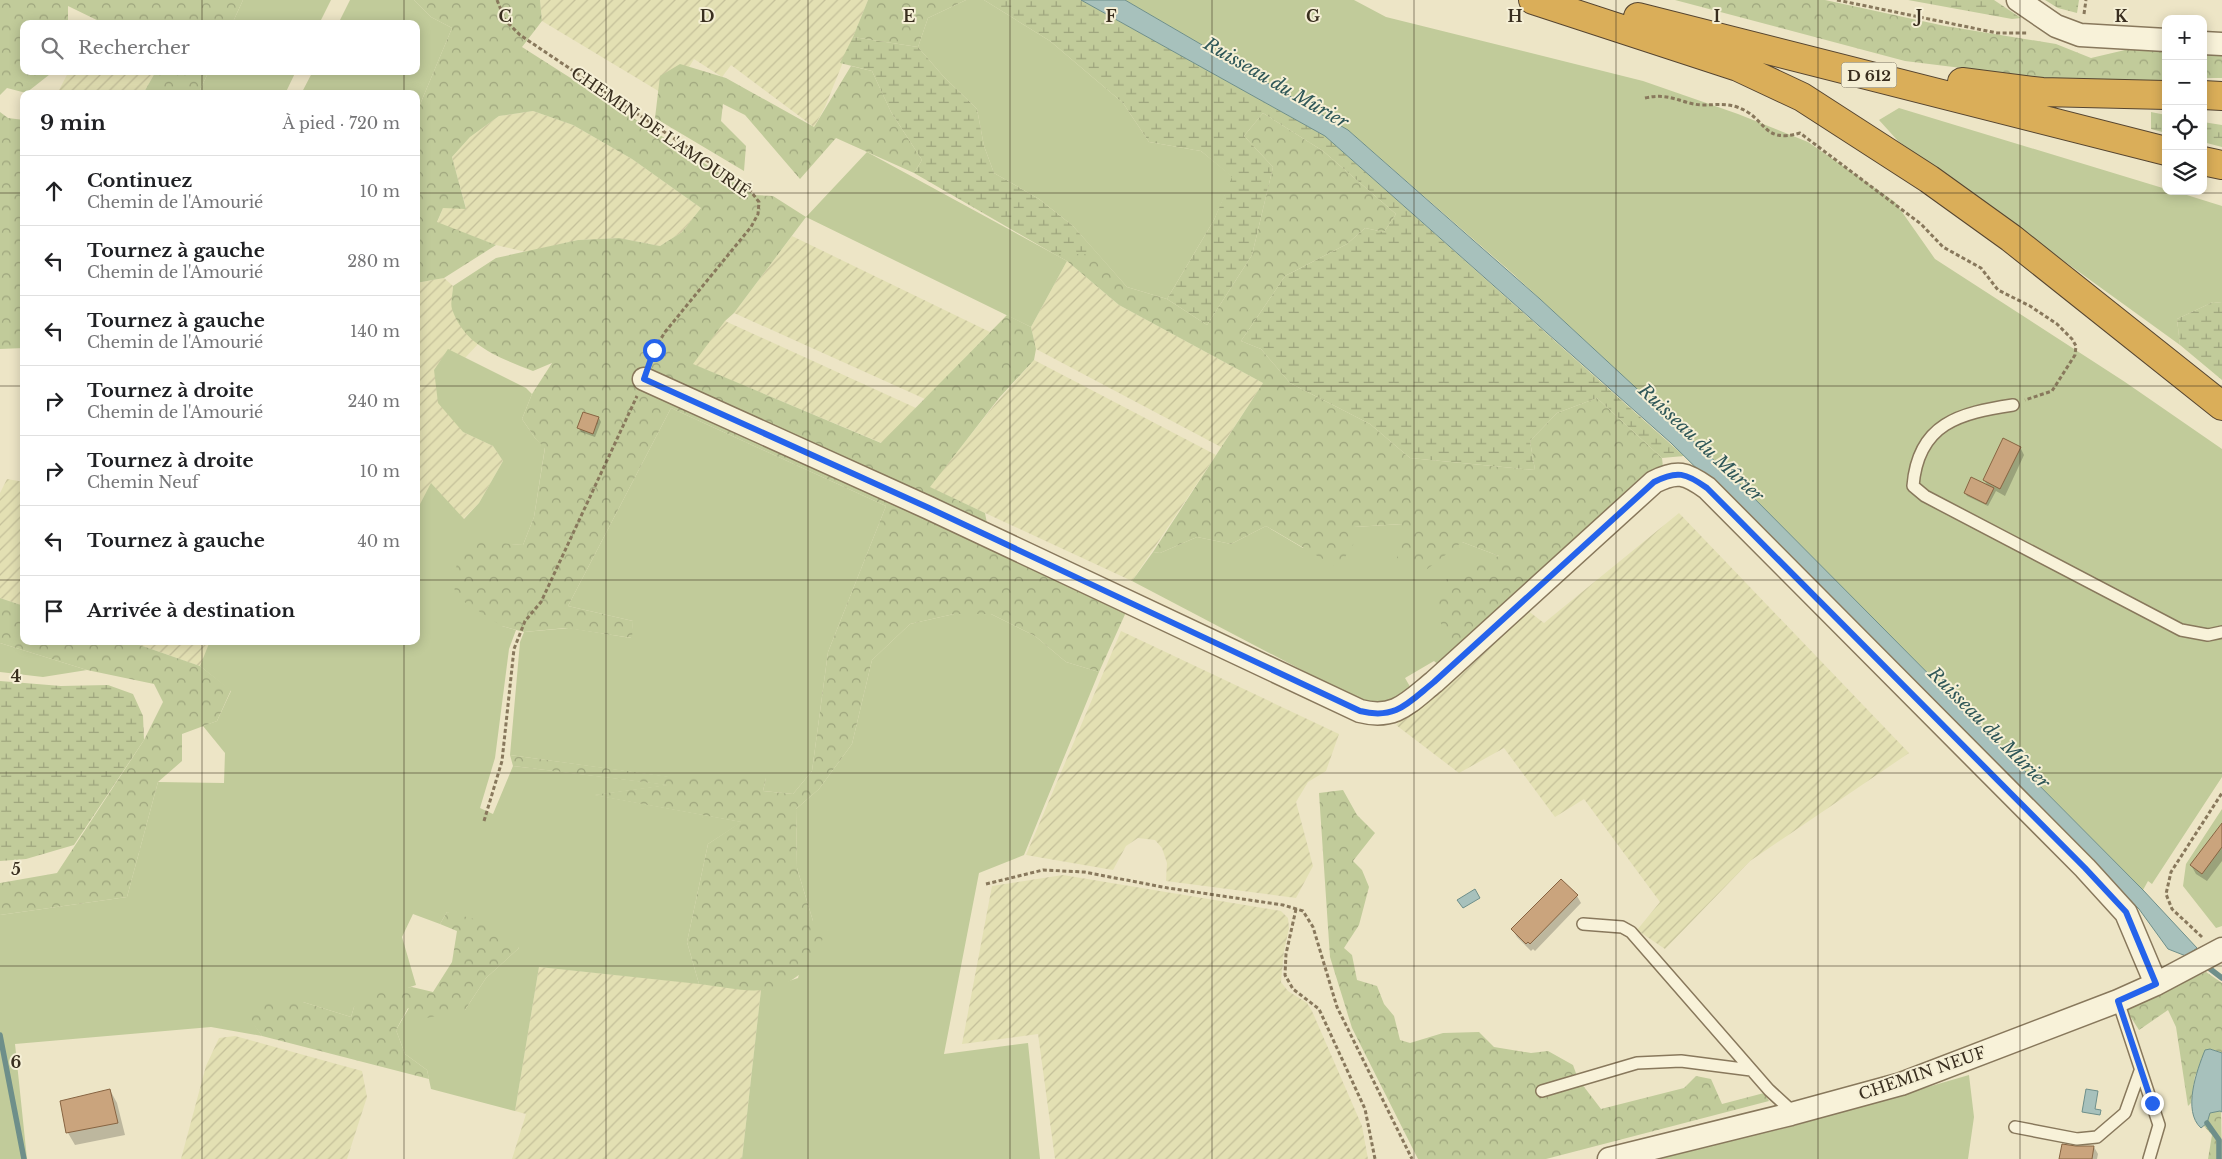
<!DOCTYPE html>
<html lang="fr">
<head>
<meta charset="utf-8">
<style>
  body { margin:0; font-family:"Libre Baskerville",serif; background:#f2f2f2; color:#202124 }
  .controls { position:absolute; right:15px; top:15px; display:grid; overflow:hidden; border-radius:10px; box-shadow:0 2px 12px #0003 }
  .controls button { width:45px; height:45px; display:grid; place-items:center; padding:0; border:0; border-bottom:1px solid #e0e0e0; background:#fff; color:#202124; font:25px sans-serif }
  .stop { position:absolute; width:15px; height:15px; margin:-11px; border:4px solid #2563eb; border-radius:50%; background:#fff }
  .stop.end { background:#2563eb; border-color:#fff; box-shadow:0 1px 5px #0008 }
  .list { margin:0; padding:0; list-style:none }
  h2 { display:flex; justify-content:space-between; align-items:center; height:65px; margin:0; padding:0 20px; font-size:21px }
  h2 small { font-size:16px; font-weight:400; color:#757577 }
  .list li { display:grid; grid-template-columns:32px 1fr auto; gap:15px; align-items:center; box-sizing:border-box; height:70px; padding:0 20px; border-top:1px solid #e0e0e0 }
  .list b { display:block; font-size:19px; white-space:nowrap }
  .list p { margin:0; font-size:16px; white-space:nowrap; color:#757577 }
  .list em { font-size:16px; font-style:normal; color:#757577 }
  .icon { flex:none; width:28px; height:28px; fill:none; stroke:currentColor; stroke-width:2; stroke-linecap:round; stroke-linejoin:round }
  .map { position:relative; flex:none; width:2222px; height:1159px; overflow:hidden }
  .search { position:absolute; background:#fff; box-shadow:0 2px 12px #0003; left:20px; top:20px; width:400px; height:55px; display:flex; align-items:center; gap:12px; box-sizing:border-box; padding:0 18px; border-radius:10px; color:#757577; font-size:19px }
  .panel { position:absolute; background:#fff; box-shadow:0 2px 12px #0003; left:20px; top:90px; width:400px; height:555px; border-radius:10px }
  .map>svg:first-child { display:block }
</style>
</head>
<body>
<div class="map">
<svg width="2222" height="1159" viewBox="0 0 2222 1159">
  <defs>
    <pattern id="farmland-furrows" width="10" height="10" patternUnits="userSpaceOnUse" patternTransform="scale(1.25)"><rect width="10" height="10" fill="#e3e0b3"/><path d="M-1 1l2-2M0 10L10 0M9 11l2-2" fill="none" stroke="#c4c09a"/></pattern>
    <pattern id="forest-crowns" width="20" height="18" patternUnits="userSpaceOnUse" patternTransform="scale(1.25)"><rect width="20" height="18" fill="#c1cb9a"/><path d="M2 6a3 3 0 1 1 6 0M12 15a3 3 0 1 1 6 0" fill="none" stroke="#9ea57d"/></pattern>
    <pattern id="wetland-marsh" width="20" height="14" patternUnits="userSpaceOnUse" patternTransform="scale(1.25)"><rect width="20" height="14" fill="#c1cb9a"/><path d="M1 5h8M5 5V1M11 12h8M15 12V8" fill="none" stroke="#9ea57d"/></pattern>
  </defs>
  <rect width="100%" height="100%" fill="#ede5c6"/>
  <path fill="url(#farmland-furrows)" d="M540 0H868L825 107 814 127 731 65 722 77 694 59 670 98 542 21Z
    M69 71H156L143 94H57Z
    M533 111 573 125 632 159 701 208 682 232 660 246 619 238 578 240 526 252 496 245 437 223 443 208H466L452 157 470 137 499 116Z
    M792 236 990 332 925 399 734 313Z
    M1067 261 1119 305 1263 383 1221 447 1036 349 1031 327Z
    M444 278 453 286 452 308 463 329 478 344 465 358 448 350 434 370 463 432 493 446 503 461 479 503 463 519 431 484 420 504 416 502V283Z
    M725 321 916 408 882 443 692 364Z
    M1034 360 1216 455 1132 581 929 487 996 403Z
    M7 479 24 482V606L0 598V493Z
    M1679 513 1909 753 1750 861 1665 949 1637 930 1660 902 1584 799 1555 817 1504 748 1459 773 1396 725 1523 607 1544 623Z
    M1121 631 1339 734 1326 771 1308 782 1296 802 1313 866 1296 898 1166 881 1167 863 1162 848 1155 840 1138 838 1126 846 1113 870 1026 855Z
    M128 641H211L200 666Z
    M1063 875 1281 911 1288 918 1289 928 1284 951 1281 982 1288 991 1307 1003 1312 1011 1362 1126 1368 1159H1055L1038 1034 962 1044 992 886Z
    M539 967 761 990 742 1159H512L526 1114 515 1111Z
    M235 1036 362 1071 367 1097 347 1159H181L206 1066 219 1038Z"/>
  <path fill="#c1cb9a" d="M243 0H331L319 24H232Z
    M350 0H414L431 17 452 28 416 114V94H301L313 71H416V24H338Z
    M966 0H984L1050 41 1123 103 1149 142 1201 151 1233 177 1214 220 1167 299 1127 287 1073 226 1039 199 994 173 984 146 977 109 943 76 918 47 928 18Z
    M1125 0H1354L1386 17 1643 81 1738 114 1808 142 1895 202 1935 259 2125 382 2222 449V777L2152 884 2148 881 2143 890 1742 486 1512 273 1348 130Z
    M209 71H296L285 94H198Z
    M1899 108 2166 189V191H2174L2222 206V303L2213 302 2177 319 2180 345 1898 141 1879 120Z
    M867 152 1067 261 1031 327 806 217Z
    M448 349 526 388 532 394 522 419 535 438 545 447 534 517 523 545 506 544 502 626 516 630 509 649 495 758 480 808 493 814 513 766 670 785 595 795 742 822 708 844 687 942 699 984 539 967 515 1111 431 1089 427 1070 405 1054 396 1030 409 1008 465 1010 486 978 519 948 447 912 440 924 413 914 402 937 416 985 354 1007 351 1017 303 1002 250 1018 262 1036 211 1027 15 1044 27 1159H0V915L127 897 158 782 224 783 225 753 203 726 217 721 231 691 200 666 210 641H416V502L420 504 431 483 464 519 479 503 503 461 493 446 463 432 438 403 434 370Z
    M671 408 886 506 828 652 812 771 793 794 763 791 766 778H675L510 755 520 642 524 632 569 628 631 638 633 621 568 606Z
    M1403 524 1462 542 1499 556 1454 653 1441 667 1434 661 1405 678 1412 690 1382 706 1359 700 1132 581 1153 552 1160 553 1197 537 1231 544 1266 526 1303 548 1354 543V527Z
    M954 614H991L1035 636 1066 662 1099 672 1024 855 979 873 944 1054 1028 1043 1040 1159H742L761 990 798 978 813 921 797 868 796 809 819 789 852 744 872 660 910 624Z
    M0 643 87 670 43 677 0 672Z
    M2222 809V926L2216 928 2183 886 2186 864Z
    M1969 1075 1974 1117 1968 1159H1651L1790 1127Z"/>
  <path fill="url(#forest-crowns)" d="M0 0H243L232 24H105L68 6V20L70 24H24V71H54L26 93 7 88 0 95Z
    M414 0H540L542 21 522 47 754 195 773 196 806 217 734 313 725 321 693 364 881 443 1007 315 1031 327 1036 349 1034 360 999 398 930 487 985 513 991 544 1127 610 1099 672 1066 662 1035 636 991 614H954L910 624 872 660 852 744 819 789 796 809 797 868 813 921 825 931C817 963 796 986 762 990 744 992 717 986 699 984L687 942 708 844 741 822 593 795 667 785 513 766 510 755 671 777 766 778 763 791 793 794 812 771 828 652 886 506 671 408 568 606 633 621 632 638 566 628 524 632 502 626 455 596C453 564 455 561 479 541L523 545 534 517 545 448 535 438 522 419 532 394 552 363 533 371C501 358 465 347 452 309 450 303 453 293 453 286L496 258 578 240 619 238 660 246 682 232 701 208 632 159 573 125 533 111 499 116 470 137 452 157 466 209 443 208 437 222 496 245 444 278 416 283V114L452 28 431 17Z
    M868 0H966L928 18 918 47 853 37Z
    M1675 0H1825L1945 26 2056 44 2091 58 2142 46 2166 48V82L2051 79 1905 61Z
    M2203 50 2222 51V78H2203Z
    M680 64 726 78 814 127 851 66 872 71 891 112 922 160 914 173 836 138 800 179 745 115 723 104 721 121 746 146 744 171 655 118 660 76Z
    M156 71H209L198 94H143Z
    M0 112 8 118 24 120V348L0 349Z
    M1263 113 1323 151 1396 214 1384 232 1365 228 1347 244 1285 276 1241 341 1261 349 1290 383 1370 424 1410 458 1535 470 1530 441 1557 413 1597 398 1662 458 1663 467 1454 653 1435 610 1445 580 1499 556 1462 542 1426 570 1397 558 1402 524 1354 527V543L1338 568 1266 526 1231 544 1197 537 1160 553 1153 552 1263 383 1119 305 1067 261 1054 254H1098L1127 287 1167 299 1207 325 1252 255 1273 167 1244 136Z
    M0 598 24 606V641H128L200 666 231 690 217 721 182 734V761L158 782 127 897 0 915V883L57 873 144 740 163 702 154 684 87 670 0 643Z
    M1343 790 1357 815 1375 833 1353 861 1362 870 1369 887 1359 925 1344 948 1352 955 1357 980 1377 986 1384 1004 1394 1016 1400 1040 1410 1043 1443 1033 1479 1032 1494 1047 1531 1053 1548 1051 1573 1065 1578 1079 1601 1109 1684 1088 1696 1076 1711 1079 1722 1104 1764 1093 1769 1101 1546 1159H1418L1352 1028 1330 957 1319 793Z
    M447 912 494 924 519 948 486 978 465 1010 422 1019 408 1008 396 1030 405 1054 427 1070 429 1079 262 1036 249 1018 271 997 303 1002 351 1017 354 1007 367 992 412 987 433 992 452 962 457 931 440 924Z
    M2206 972 2222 983V1053L2210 1049 2195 1076 2191 1103 2188 1106 2176 1027 2168 1010 2139 1030 2125 1008Z
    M2221 1110 2222 1159H2208L2212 1135 2204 1126 2210 1113Z"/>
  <path fill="url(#wetland-marsh)" d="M984 0H1081L1325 136 1684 456 1662 458 1597 398 1557 413 1530 441 1535 470 1410 458 1370 424 1290 383 1261 349 1241 341 1285 276 1347 244 1365 228 1384 232 1396 214 1323 151 1263 113 1244 136 1273 167 1252 255 1207 325 1167 299 1214 220 1232 177 1201 151 1149 142 1123 103 1050 41Z
    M1908 0H1994L2021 18 2012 19Z
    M2045 0H2079L2077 13 2058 8Z
    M853 37 918 47 943 76 977 109 984 146 994 173 1039 199 1073 226 1098 254H1054L914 173 922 160 891 112 872 71 840 63Z
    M2151 112 2166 115V133L2151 129Z
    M2203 122 2222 125V147L2203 142Z
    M2213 302 2222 303V380L2180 345 2177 319Z
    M0 681 61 686 108 685 133 694 143 716 144 740 74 845 26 859 0 861Z"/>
  <path fill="#a7c1bc" stroke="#6e8f8a" d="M1081 0H1125L1348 130 1540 299 1742 486 2143 890 2197 948 2186 956 2168 949 2139 909 1882 651 1671 443 1325 136Z
    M1475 889 1480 898 1463 908 1457 900Z
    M2210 1049 2222 1053V1112L2220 1111 2210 1113 2207 1123 2201 1128C2182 1111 2197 1070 2205 1050Z
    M2086 1089 2098 1091 2095 1109 2101 1110 2100 1115 2082 1112Z"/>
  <path fill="#0003" d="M584 414 599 418 601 422 595 437 581 432 579 428Z
    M2020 447 2024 455 2005 496 1996 491 1988 506 1967 496 1965 493 1988 486 1984 480Z
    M2222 825V861L2207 881 2196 874 2191 865Z
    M1577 896 1581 903 1535 951 1533 949 1531 951 1517 937 1512 929Z
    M110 1090 117 1103 125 1135 75 1145 68 1133Z
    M2094 1147 2098 1154 2097 1159H2060L2076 1148Z"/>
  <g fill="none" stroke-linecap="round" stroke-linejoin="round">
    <path stroke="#6e8f8a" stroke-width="5.5" d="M2205 965 2222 978
      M0 1035 24 1159
      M2207 1123 2219 1140V1159"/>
  </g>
  <path fill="#caa47d" stroke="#876442" d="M583 412 599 417 593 434 577 428Z
    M2003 438 2021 447 2000 489 1983 480Z
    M1971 477 1994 488 1986 504 1964 493Z
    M2222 823V847L2202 874 2190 865Z
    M1561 879 1578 895 1530 944 1528 942 1526 944 1511 929Z
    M110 1089 118 1123 66 1133 60 1101Z
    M2062 1144 2076 1146H2094L2092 1159H2059Z"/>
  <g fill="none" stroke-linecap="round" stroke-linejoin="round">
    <defs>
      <path id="lane" d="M2013 405C1960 413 1918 423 1913 486L1925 496 2181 630 2208 635 2222 632
        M1583 924 1622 927 1631 932 1769 1090 1794 1113
        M2118 1001 2159 1125 2149 1159
        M1542 1091 1637 1063 1681 1061 1751 1070
        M2015 1127 2077 1139 2097 1137 2125 1113 2140 1071"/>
      <path id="street" d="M2018 0 2056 26 2080 35 2166 40
        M2203 43 2222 44
        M644 379 929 508 1360 711C1395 720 1408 703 1434 682L1654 482C1677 470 1686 473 1707 488L2085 868 2126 913 2156 984
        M1609 1159 1791 1114 1901 1084 2118 1001 2156 984 2222 949"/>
      <path id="highway" d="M1533 0 1738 67 1802 97 1929 179 2011 238 2222 406
        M1638 17 2166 151
        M1962 82 2042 92 2166 95
        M2203 95 2222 96
        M2203 161 2222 165"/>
    </defs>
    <use href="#lane" stroke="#88785c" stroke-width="14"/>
    <use href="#street" stroke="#88785c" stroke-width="25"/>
    <use href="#highway" stroke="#564530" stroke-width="30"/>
    <path stroke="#88785c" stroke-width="3" stroke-dasharray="4 2.5" stroke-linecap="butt" d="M497 0 505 20 520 35 749 189 759 202 758 214 751 227 665 332 654 350 650 360
      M1837 0 1997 33H2028
      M2084 14 2086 0
      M1645 98C1671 92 1681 104 1702 105 1715 105 1725 103 1737 107 1768 118 1761 144 1800 133L1921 224 1943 247 1981 268 1998 290 2030 306 2057 324 2072 339 2076 346 2075 355 2052 391 2025 400
      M484 821 502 761 514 649 525 621 541 602 637 396
      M986 884 1043 870 1084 872 1168 888 1283 905 1303 911 1313 927 1337 1007 1412 1159
      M1296 909 1286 954 1285 975 1293 989 1319 1009 1365 1109 1375 1159
      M2202 937 2172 909 2166 894 2171 872 2222 793"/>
    <use href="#lane" stroke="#f8f2d9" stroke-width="11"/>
    <use href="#street" stroke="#f8f2d9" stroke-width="22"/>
    <use href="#highway" stroke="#daae59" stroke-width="28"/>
  </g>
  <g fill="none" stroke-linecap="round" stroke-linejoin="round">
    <path stroke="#2563eb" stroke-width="6" d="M654 350 644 379 929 508 1360 711C1396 720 1408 703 1434 682L1654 482C1677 470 1686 473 1707 488L2085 868 2126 912 2156 984 2118 1001 2152 1103"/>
  </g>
  <path fill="none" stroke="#392e1f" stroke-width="1" stroke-opacity="0.55" d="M202 0V24M404 0V24M606 0V1159M808 0V1159M1010 0V1159M1212 0V1159M1414 0V1159M1616 0V1159M1818 0V1159M2020 0V1159M202 71V94M404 71V94M0 193H24M416 193H2222M0 386H24M416 386H2222M0 580H24M416 580H2222M202 641V1159M404 641V1159M0 773H2222M0 966H2222"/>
  <g text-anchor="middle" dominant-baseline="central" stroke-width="4" stroke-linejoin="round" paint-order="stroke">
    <rect fill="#f5efd5" stroke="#716856" stroke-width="1" x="1841.5" y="62.5" width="55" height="25" rx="4"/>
    <g font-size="15" font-weight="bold" fill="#392e1f">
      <text x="1869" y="75">D 612</text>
    </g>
    <g font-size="16" fill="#392e1f" stroke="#f5efd5">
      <text transform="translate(661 132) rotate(35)">CHEMIN DE L'AMOURIÉ</text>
      <text transform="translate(1922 1073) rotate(-19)">CHEMIN NEUF</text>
    </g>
    <g font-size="18" font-style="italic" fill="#2f5758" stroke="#f5efd5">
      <text transform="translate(1276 83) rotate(30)">Ruisseau du Mûrier</text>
      <text transform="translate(1701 443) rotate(43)">Ruisseau du Mûrier</text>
      <text transform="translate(1989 728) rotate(45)">Ruisseau du Mûrier</text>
    </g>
  </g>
  <g font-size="16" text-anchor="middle" font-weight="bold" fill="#392e1f" stroke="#f5efd5" stroke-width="4" stroke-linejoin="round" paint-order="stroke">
    <text x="505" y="22">C</text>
    <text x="707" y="22">D</text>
    <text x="909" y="22">E</text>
    <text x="1111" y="22">F</text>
    <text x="1313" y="22">G</text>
    <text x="1515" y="22">H</text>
    <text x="1717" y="22">I</text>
    <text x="1919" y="22">J</text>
    <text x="2121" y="22">K</text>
    <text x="16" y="682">4</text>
    <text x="16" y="875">5</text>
    <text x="16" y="1068">6</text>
  </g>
</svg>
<div class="controls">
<button>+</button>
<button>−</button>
<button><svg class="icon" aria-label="locate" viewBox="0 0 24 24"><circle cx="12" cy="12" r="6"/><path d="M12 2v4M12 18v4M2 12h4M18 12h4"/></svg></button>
<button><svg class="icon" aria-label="layers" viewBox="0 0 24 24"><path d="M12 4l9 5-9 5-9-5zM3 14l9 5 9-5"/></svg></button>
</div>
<div class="stop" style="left:654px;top:350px"></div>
<div class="stop end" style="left:2152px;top:1103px"></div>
<div class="search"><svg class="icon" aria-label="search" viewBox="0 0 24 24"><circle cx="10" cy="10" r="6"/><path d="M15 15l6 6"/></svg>Rechercher</div>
<section class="panel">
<h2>9 min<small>À pied · 720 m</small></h2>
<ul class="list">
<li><svg class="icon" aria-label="ahead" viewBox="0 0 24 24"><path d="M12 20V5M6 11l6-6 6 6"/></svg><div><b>Continuez</b><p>Chemin de l'Amourié</p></div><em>10 m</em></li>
<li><svg class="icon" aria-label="left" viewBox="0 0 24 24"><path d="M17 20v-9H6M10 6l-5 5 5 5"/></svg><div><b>Tournez à gauche</b><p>Chemin de l'Amourié</p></div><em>280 m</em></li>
<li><svg class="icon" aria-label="left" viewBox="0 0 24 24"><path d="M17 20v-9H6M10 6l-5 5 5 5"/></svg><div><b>Tournez à gauche</b><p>Chemin de l'Amourié</p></div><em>140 m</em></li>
<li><svg class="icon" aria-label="right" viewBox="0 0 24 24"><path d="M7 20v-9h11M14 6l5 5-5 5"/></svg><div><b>Tournez à droite</b><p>Chemin de l'Amourié</p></div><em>240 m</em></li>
<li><svg class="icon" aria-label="right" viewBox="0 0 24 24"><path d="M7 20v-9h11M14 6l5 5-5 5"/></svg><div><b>Tournez à droite</b><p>Chemin Neuf</p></div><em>10 m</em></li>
<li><svg class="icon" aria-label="left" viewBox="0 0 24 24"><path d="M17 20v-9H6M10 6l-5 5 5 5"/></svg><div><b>Tournez à gauche</b></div><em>40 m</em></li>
<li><svg class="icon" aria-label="arrive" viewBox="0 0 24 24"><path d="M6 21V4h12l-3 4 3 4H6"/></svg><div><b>Arrivée à destination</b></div></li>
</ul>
</section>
</div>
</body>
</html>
